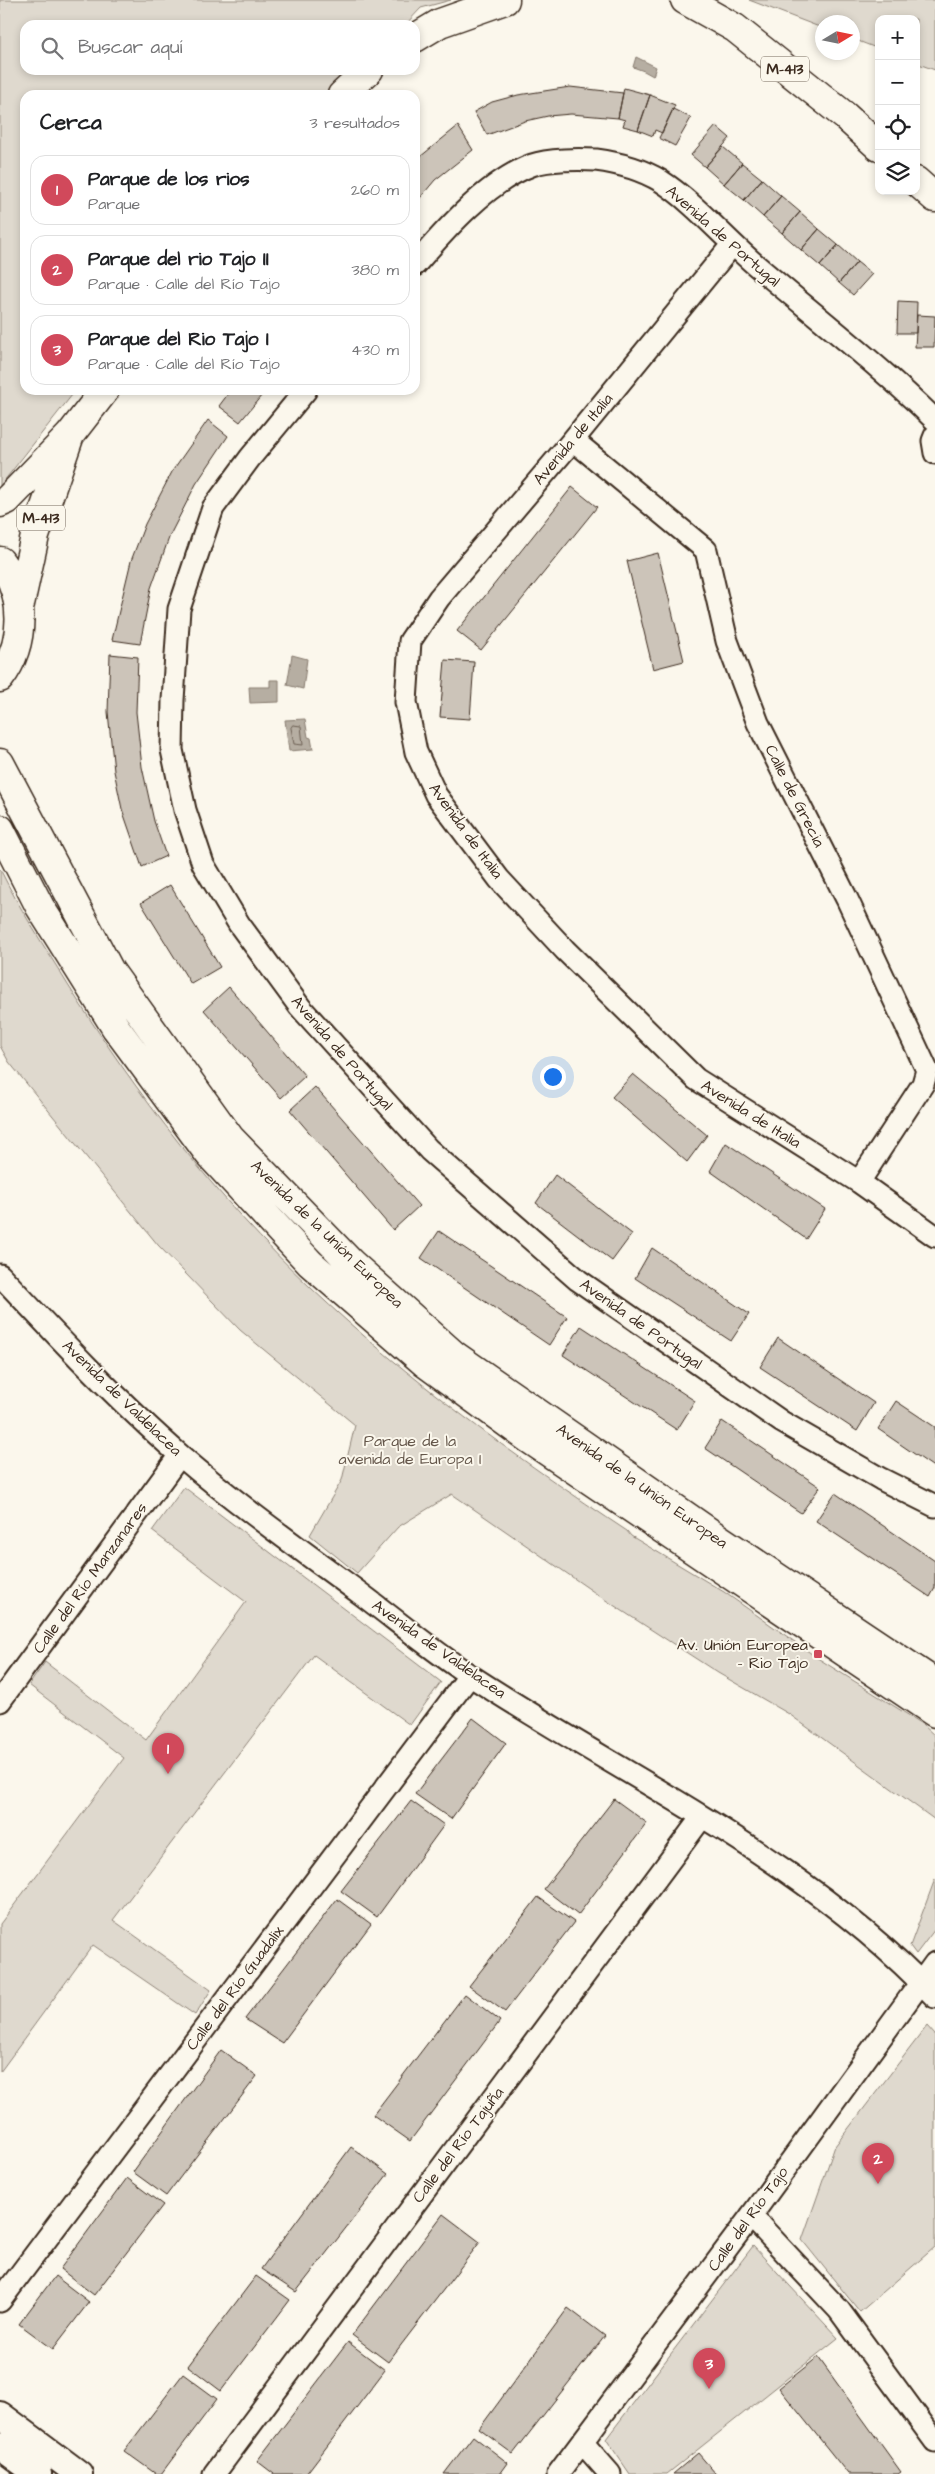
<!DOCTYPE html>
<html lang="es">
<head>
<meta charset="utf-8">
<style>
  body { margin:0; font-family:"Architects Daughter",sans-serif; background:#f6f6f6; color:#202124 }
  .controls { position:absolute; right:15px; top:15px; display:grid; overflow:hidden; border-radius:10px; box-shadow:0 2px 8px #0003 }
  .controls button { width:45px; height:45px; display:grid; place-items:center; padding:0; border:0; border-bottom:1px solid #e0e0e0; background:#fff; color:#202124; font:25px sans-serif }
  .compass { position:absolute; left:815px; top:15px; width:45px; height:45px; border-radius:50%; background:#fff; box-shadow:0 2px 8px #0003; rotate:80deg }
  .you { position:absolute; left:552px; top:1076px; width:18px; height:18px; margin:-12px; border:4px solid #fff; border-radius:50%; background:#1a73e8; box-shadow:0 0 0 8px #1a73e833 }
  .badge { display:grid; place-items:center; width:32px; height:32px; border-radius:50%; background:#d1495b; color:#fff; font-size:16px; font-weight:700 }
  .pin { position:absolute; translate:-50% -41px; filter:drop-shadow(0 1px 2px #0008) }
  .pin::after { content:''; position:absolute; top:26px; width:18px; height:15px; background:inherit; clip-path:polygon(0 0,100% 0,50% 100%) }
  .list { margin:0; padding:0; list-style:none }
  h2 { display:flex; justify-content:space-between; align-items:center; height:65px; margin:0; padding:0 20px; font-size:21px }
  h2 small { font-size:16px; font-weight:400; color:#757577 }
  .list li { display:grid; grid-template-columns:32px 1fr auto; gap:15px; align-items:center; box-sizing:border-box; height:70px; margin:0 10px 10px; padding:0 10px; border:1px solid #e0e0e0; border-radius:15px }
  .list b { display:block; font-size:19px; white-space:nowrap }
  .list p { margin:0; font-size:16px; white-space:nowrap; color:#757577 }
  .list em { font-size:16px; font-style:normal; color:#757577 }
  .icon { flex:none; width:28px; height:28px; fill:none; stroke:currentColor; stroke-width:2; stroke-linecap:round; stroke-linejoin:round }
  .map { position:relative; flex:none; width:935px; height:2474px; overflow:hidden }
  .search { position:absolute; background:#fff; box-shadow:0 2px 8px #0003; left:20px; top:20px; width:400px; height:55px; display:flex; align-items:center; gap:12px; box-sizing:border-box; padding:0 18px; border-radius:15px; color:#757577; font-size:19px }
  .panel { position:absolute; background:#fff; box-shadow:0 2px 8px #0003; left:20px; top:90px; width:400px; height:305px; border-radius:15px }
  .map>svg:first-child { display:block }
</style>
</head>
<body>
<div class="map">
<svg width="935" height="2474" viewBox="0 0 935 2474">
  <rect width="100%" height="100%" fill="#fbf7ec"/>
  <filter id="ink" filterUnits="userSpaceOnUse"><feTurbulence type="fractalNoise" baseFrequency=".02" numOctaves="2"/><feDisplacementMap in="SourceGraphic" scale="10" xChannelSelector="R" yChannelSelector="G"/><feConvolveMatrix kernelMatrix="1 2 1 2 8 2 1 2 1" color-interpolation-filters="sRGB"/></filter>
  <g filter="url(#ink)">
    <path fill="#dfd9ce" stroke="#8d8276" d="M0 0H451L421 8 405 25H25V70H362L338 95H25V390H76L0 486Z
      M749 0H935V70L916 63V19H879V49L853 39 852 22H822V28Z
      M0 869C20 910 45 947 68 985 137 1095 217 1199 311 1288 408 1380 517 1458 627 1531L631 1536 724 1592 819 1659 921 1723 935 1736V1820L789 1714 718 1673 601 1597 452 1494 398 1527 357 1573 310 1535 342 1480 355 1425 240 1330 158 1245 9 1062 0 1046Z
      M184 1487 441 1682 410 1725 314 1655 113 1920 211 1990 195 2015 93 1945 0 2072V1924L124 1758 29 1685 45 1662 146 1740 246 1602 152 1531Z
      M935 1879V1929L916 1954 910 1946Z
      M927 2026 935 2035V2247L860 2312 802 2240 835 2146Z
      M753 2246 838 2338 667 2474H630L606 2439Z"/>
    <path fill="#b6aea2" stroke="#85796d" d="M636 57 656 67 653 76 644 71 633 67Z
      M292 655 307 659 303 689 287 685Z
      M270 680H279V702L250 703 249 687H270Z
      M305 719 308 737 311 738 313 749 289 751 285 720Z"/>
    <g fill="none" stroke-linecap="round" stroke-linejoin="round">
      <path stroke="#6c5f53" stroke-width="1" d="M293 725 301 726 303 745 294 744 291 728Z"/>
    </g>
    <path fill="#ccc4b9" stroke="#3b2a1e" d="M570 87 623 93 618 118 571 114 548 116 525 121 487 135 474 112 492 102 518 95Z
      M624 88 650 95 638 130 623 126 625 120 618 118Z
      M650 95 675 105 662 133 655 130 653 136 638 130Z
      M673 109 691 118 675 146 659 138Z
      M458 126 473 150 435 180 415 204V161Z
      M716 126 730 138 705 167 691 155Z
      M723 147 742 163 724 184 705 167Z
      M742 163 762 179 744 200 724 184Z
      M762 179 781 196 763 217 744 200Z
      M781 196 800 212 782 233 763 217Z
      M800 212 819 229 801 250 782 233Z
      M819 229 838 245 820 266 801 250Z
      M838 245 857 262 839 283 820 266Z
      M857 262 872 274 853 295 839 283Z
      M898 301 917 302 916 333H897Z
      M917 315 935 316 934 347H915Z
      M231 390H266L240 422 219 406Z
      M208 420 228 436 196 484 170 535 151 588 140 644 112 640 131 561 145 524 173 470Z
      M572 487 597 507 481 650 457 631Z
      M658 553 684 661 653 669 627 561Z
      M110 654 138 657 136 712 142 767 154 821 166 856 142 867 122 809 114 771 108 712Z
      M445 660 474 662 470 719 440 717Z
      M170 885 220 967 191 984 141 903Z
      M229 987 305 1076 281 1098 204 1010Z
      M633 1074 707 1135 687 1162 612 1097Z
      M315 1087 419 1206 393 1230 290 1110Z
      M726 1143 825 1209 806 1239 710 1171Z
      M555 1175 632 1234 612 1261 536 1203Z
      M439 1231 567 1317 549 1345 421 1258Z
      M652 1248 749 1314 731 1341 635 1278Z
      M581 1326 695 1401 677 1430 563 1355Z
      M778 1338 874 1403 857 1431 760 1367Z
      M896 1401 935 1427V1468L878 1429Z
      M722 1421 820 1487 801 1513 705 1448Z
      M835 1493 935 1561V1588L930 1597 816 1521Z
      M473 1718 506 1743 451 1819 415 1794Z
      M614 1799 647 1823 578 1915 544 1889Z
      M411 1801 444 1825 377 1917 341 1891Z
      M538 1897 574 1922 505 2012 469 1986Z
      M337 1899 371 1924 282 2043 245 2019Z
      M465 1994 500 2021 410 2141 373 2115Z
      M221 2050 257 2076 166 2196 133 2172Z
      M351 2147 388 2174 296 2292 261 2269Z
      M127 2178 163 2205 94 2295 60 2269Z
      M443 2214 480 2242 388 2362 352 2335Z
      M55 2276 89 2302 53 2349 19 2324Z
      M256 2276 290 2300 221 2391 188 2366Z
      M568 2308 605 2336 513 2454 479 2429Z
      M348 2342 385 2370 306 2474H274L257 2461Z
      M818 2357 901 2472 898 2474H848L779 2388Z
      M183 2374 217 2399 161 2474H156L124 2451Z
      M473 2436 508 2463 500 2474H444Z
      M698 2453 716 2474H673Z"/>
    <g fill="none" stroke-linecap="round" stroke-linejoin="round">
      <defs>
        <path id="minor" d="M732 245 573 440 439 598 410 641 406 702 416 752 436 795 499 879 565 950 696 1079 859 1182 935 1236
          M415 265C445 230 488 181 532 165 549 159 579 159 596 160 619 163 641 169 661 181 694 202 726 240 757 266 817 317 879 365 935 420
          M306 390 250 458 213 508 179 609 173 700 172 750 185 810 203 864 239 924 300 1007 429 1150 578 1280 782 1422 881 1479 935 1506
          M935 436 933 441 935 453
          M573 440 706 550 727 641 758 723 847 899 927 1070 923 1084 859 1182
          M0 1275C58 1337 117 1400 181 1456 238 1505 300 1549 361 1594 397 1621 433 1651 471 1676 628 1779 805 1859 935 1997
          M0 1701 180 1455
          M751 2216 839 2310 935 2441
          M0 2301 470 1675
          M582 2442 610 2474
          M214 2474 702 1817
          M558 2474 751 2216 935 1963"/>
        <path id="tertiary" d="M0 2415 79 2474
          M0 2446 38 2474"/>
        <path id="primary" d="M685 0 735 28 845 116 879 147
          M415 38 440 23 505 0
          M342 95 369 70
          M916 181 935 198
          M0 503 7 500 70 435 105 390
          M0 561C26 595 26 643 0 678
          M20 604 35 536 70 435
          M0 763 110 971 230 1138 351 1263 454 1355 712 1534 935 1683
          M0 829 40 907 116 1028 209 1154 310 1263 425 1363 529 1439 935 1713"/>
      </defs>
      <use href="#minor" stroke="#3b2a1e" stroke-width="25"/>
      <use href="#tertiary" stroke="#3b2a1e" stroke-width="30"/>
      <use href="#primary" stroke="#3b2a1e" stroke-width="31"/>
      <use href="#minor" stroke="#fbf7ec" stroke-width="21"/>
      <use href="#tertiary" stroke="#fbf7ec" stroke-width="26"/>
      <use href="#primary" stroke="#fbf7ec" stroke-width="28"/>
    </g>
  </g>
  <rect fill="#d1495b" stroke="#fbf7ec" stroke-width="2" x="813" y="1649" width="10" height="10" rx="2.5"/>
  <g text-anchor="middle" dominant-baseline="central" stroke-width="4" stroke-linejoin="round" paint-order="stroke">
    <g fill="#fbf7ec" stroke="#75685c" stroke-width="1">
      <rect x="761" y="56.5" width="48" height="25" rx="4"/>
      <rect x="17" y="505.5" width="48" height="25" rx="4"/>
    </g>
    <g font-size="15" font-weight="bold" fill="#3b2a1e">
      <text x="785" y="69">M-413</text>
      <text x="41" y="518">M-413</text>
    </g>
    <g font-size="16" fill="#3b2a1e" stroke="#fbf7ec">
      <text transform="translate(723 236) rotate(41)">Avenida de Portugal</text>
      <text transform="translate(573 439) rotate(-50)">Avenida de Italia</text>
      <text transform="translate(795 796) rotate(63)">Calle de Grecia</text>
      <text transform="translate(466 831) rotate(54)">Avenida de Italia</text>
      <text transform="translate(342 1053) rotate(49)">Avenida de Portugal</text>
      <text transform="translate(751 1114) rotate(32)">Avenida de Italia</text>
      <text transform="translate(327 1234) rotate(44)">Avenida de la Unión Europea</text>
      <text transform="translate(641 1324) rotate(35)">Avenida de Portugal</text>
      <text transform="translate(122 1398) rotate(44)">Avenida de Valdelacea</text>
      <text transform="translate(642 1486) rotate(35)">Avenida de la Unión Europea</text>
      <text transform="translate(90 1578) rotate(-54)">Calle del Río Manzanares</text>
      <text transform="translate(439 1649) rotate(35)">Avenida de Valdelacea</text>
      <text transform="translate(235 1988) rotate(-53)">Calle del Río Guadalix</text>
      <text transform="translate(458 2145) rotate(-53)">Calle del Río Tajuña</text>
      <text transform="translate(748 2219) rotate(-54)">Calle del Río Tajo</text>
    </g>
    <g font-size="16" fill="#64564a" stroke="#fbf7ec">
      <text x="410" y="1441">Parque de la<tspan x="410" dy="18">avenida de Europa I</tspan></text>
    </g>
    <g font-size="16" fill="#3b2a1e" stroke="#fbf7ec" text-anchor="end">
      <text x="808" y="1645">Av. Unión Europea<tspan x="808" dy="18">- Rio Tajo</tspan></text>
    </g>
  </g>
</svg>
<div class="controls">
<button>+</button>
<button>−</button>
<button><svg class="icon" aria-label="locate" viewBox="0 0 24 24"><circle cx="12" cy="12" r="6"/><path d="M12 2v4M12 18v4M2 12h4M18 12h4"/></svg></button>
<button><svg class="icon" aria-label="layers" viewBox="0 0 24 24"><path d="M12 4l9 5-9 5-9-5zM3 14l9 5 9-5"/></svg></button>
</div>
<svg class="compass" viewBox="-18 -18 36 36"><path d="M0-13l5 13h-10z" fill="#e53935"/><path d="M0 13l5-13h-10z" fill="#757577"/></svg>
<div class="you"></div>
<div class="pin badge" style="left:168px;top:1774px">1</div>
<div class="pin badge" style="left:878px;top:2184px">2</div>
<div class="pin badge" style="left:709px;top:2389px">3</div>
<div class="search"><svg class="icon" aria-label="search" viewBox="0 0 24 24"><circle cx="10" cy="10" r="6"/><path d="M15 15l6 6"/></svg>Buscar aquí</div>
<section class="panel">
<h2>Cerca<small>3 resultados</small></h2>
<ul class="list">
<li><span class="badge">1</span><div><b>Parque de los rios</b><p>Parque</p></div><em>260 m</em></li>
<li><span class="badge">2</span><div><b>Parque del rio Tajo II</b><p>Parque · Calle del Río Tajo</p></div><em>380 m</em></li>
<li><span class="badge">3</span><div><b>Parque del Rio Tajo I</b><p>Parque · Calle del Río Tajo</p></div><em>430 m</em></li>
</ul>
</section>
</div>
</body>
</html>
